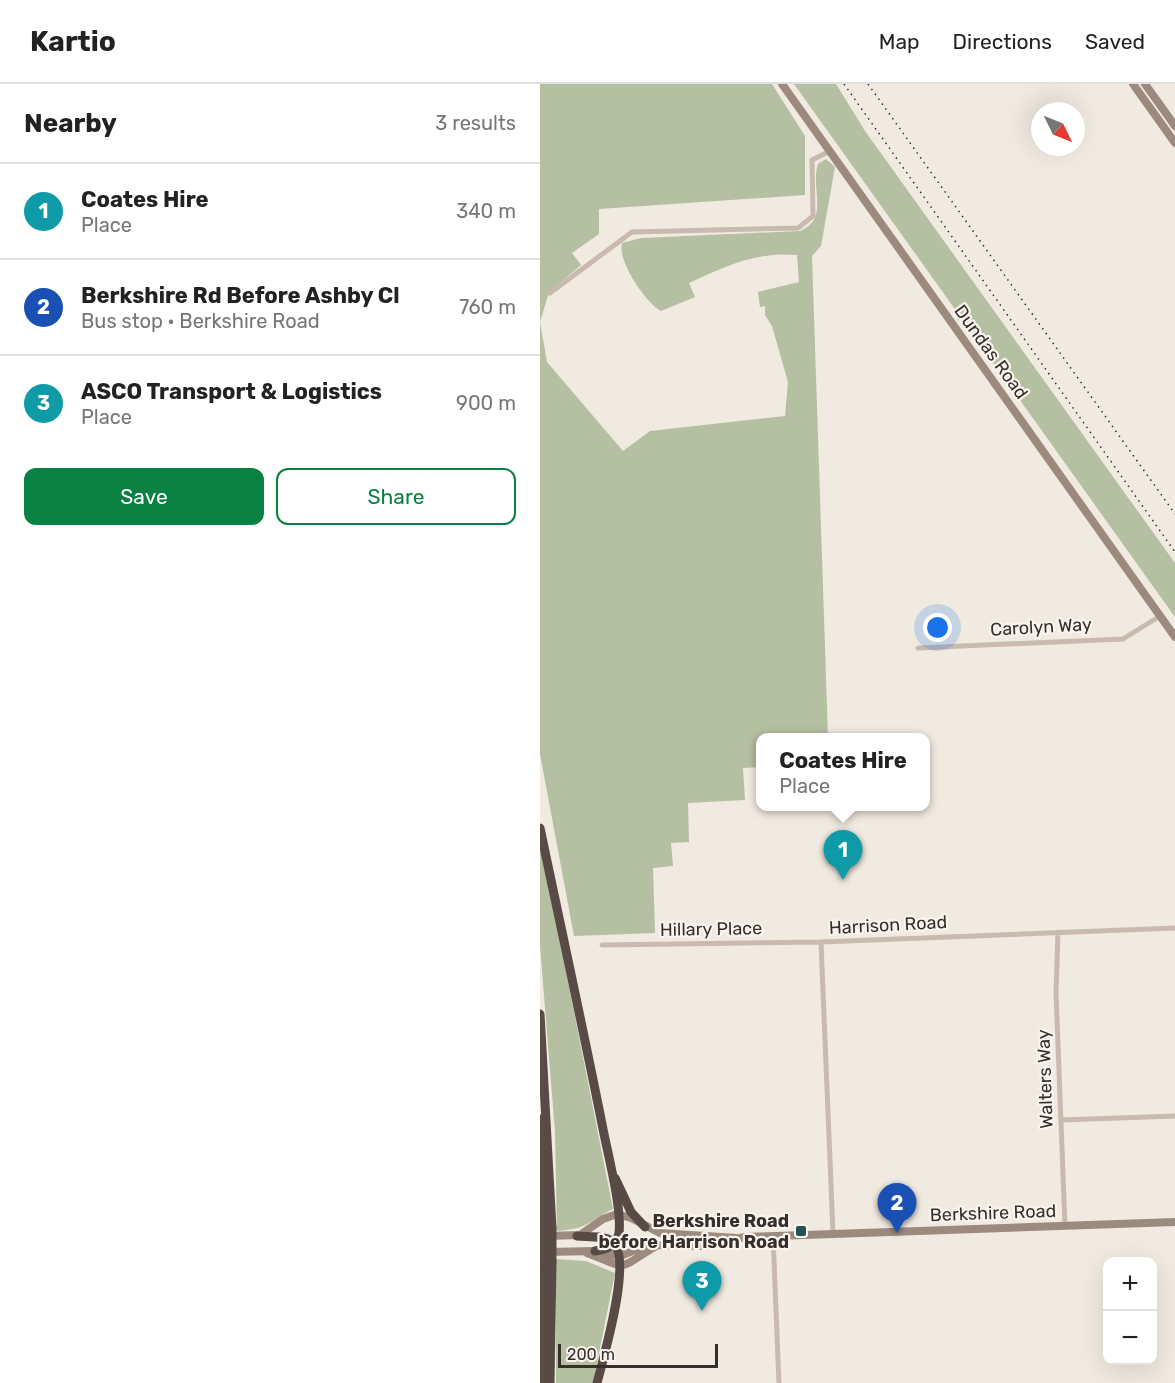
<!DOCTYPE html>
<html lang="en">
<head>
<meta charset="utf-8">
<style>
  body { margin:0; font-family:Rubik,sans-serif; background:#f2f2f2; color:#222 }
  .controls { position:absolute; right:18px; bottom:18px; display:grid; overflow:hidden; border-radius:12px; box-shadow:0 6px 24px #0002 }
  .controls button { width:54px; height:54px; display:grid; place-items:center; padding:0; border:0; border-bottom:2px solid #e0e0e0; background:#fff; color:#222; font:30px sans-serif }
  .compass { position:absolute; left:491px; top:18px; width:54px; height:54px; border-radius:50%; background:#fff; box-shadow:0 6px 24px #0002; rotate:133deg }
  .scale { position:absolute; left:18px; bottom:15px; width:160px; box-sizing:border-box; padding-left:6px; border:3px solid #382f2c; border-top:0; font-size:16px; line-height:21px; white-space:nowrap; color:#382f2c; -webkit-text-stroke:4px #f9f4ed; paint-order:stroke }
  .you { position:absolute; left:398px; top:544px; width:21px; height:21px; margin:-15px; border:4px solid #fff; border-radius:50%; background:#1a73e8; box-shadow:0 0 0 9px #1a73e833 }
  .badge { display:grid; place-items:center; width:39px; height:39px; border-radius:50%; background:#0b8043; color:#fff; font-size:20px; font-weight:700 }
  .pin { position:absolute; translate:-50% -50px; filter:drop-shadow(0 2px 3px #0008) }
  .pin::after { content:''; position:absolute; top:32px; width:21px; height:18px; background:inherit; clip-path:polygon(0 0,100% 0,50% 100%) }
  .popup { position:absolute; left:216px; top:649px; width:174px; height:78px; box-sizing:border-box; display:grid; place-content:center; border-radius:12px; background:#fff; filter:drop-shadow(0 2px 4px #0005); font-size:20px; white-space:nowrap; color:#767676 }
  .popup b { font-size:22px; color:#222 }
  .popup::after { content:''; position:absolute; left:50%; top:100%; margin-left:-12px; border:12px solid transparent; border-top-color:#fff }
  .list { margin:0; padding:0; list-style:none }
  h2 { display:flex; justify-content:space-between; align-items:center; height:78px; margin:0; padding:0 24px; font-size:26px }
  h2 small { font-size:20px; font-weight:400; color:#767676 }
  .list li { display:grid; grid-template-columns:39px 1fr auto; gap:18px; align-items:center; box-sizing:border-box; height:96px; padding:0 24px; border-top:2px solid #e0e0e0 }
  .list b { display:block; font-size:22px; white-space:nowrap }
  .list p { margin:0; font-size:20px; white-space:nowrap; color:#767676 }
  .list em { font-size:20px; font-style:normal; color:#767676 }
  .actions { display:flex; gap:12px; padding:18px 24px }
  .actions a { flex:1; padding:14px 0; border:2px solid #0b8043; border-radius:12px; text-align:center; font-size:21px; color:#0b8043 }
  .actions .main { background:#0b8043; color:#fff }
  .map { position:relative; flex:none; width:635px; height:1299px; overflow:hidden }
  header { display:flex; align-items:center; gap:36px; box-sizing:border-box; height:84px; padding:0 30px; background:#fff; border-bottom:2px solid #e0e0e0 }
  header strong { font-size:28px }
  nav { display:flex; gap:33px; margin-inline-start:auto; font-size:21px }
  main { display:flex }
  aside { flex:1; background:#fff }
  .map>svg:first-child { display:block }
</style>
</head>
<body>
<header>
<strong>Kartio</strong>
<nav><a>Map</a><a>Directions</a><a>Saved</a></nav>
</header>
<main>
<aside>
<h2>Nearby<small>3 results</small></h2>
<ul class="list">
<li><span class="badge" style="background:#0f9aa8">1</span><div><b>Coates Hire</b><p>Place</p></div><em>340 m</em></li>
<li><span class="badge" style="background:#1a4fb4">2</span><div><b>Berkshire Rd Before Ashby Cl</b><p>Bus stop · Berkshire Road</p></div><em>760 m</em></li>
<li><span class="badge" style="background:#0f9aa8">3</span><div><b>ASCO Transport &amp; Logistics</b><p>Place</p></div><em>900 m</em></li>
</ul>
<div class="actions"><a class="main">Save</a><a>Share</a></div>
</aside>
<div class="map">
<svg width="635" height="1299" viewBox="0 0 635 1299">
  <rect width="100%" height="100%" fill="#f1eae1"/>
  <path fill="#b5bfa2" d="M0 0H232L265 52V111L59 125V150L32 169 41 181 9 208 0 238 7 278 83 367 110 347 245 332 248 298 232 242 225 231V222L220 223 218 208 259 198 257 171C217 167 184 183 149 199L155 213 121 227C106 219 77 177 82 159L101 154 260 147C290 135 270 104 278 80L286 75 295 83 281 162 272 172 288 653 220 654V683L203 684 205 716 148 719 149 758 131 759 133 782 113 784 115 849 34 852 0 670Z
    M254 0H296L325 47 635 479V533Z
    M0 756 73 1125C48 1138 47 1145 17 1147L15 1048 0 862Z
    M16 1175 46 1177 75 1189 53 1299H16Z"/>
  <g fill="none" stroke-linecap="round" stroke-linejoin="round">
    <path stroke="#c8baae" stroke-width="5" d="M10 209 92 148 258 144 273 132 272 76 290 67
      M378 564 583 555 620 532
      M518 848 516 909 525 1142
      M62 861 281 858
      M521 1036 635 1032
      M293 1150 281 858 635 844
      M233 1152 239 1299"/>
    <path stroke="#9c8a7f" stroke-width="8" d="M242 0 635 553
      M593 0 635 59
      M605 0 635 42
      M7 1152 40 1151 63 1135 77 1130 91 1134 120 1149 196 1154
      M8 1168 55 1167 80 1172 108 1161 164 1162 205 1153 635 1138
      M47 1169C91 1186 76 1186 116 1162"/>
    <path stroke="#584a44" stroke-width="9" d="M0 744C21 844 43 944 63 1045 68 1071 82 1124 79 1149 76 1162 67 1165 55 1167
      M0 930 12 1144
      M0 1035 4 1144
      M75 1094 91 1128 105 1143
      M37 1152C48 1153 64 1151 73 1158 93 1175 63 1275 57 1299
      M3 1299 4 1178
      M10 1299 12 1178"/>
    <path stroke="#382f2c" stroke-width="1.5" stroke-dasharray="1.5 4.5" stroke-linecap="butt" d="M304 0 635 468
      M328 0 635 430"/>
    <path stroke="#584a44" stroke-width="9" d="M4 1144V1178
      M12 1144V1178"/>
  </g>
  <rect fill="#255255" stroke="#f9f4ed" stroke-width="2" x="255" y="1141" width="12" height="12" rx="3"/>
  <g text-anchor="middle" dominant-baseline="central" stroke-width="4.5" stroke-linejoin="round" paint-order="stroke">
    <g font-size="18" fill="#382f2c" stroke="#f9f4ed">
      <text transform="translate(451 268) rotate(54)">Dundas Road</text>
      <text transform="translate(501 543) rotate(-3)">Carolyn Way</text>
      <text transform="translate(348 841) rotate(-3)">Harrison Road</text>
      <text transform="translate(171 845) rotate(-1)">Hillary Place</text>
      <text transform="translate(505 995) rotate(-92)">Walters Way</text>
      <text transform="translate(453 1129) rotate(-2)">Berkshire Road</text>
    </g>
    <g font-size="18" font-weight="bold" fill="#382f2c" stroke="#f9f4ed" text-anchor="end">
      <text x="249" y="1137">Berkshire Road<tspan x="249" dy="21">before Harrison Road</tspan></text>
    </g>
  </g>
</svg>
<div class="controls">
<button>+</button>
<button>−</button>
</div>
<svg class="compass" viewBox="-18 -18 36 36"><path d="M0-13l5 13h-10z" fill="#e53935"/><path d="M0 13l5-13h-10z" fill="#767676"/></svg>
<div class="scale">200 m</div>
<div class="you"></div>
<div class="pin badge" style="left:303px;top:796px;background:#0f9aa8">1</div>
<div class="popup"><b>Coates Hire</b>Place</div>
<div class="pin badge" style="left:357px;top:1149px;background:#1a4fb4">2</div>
<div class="pin badge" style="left:162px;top:1227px;background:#0f9aa8">3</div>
</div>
</main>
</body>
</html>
